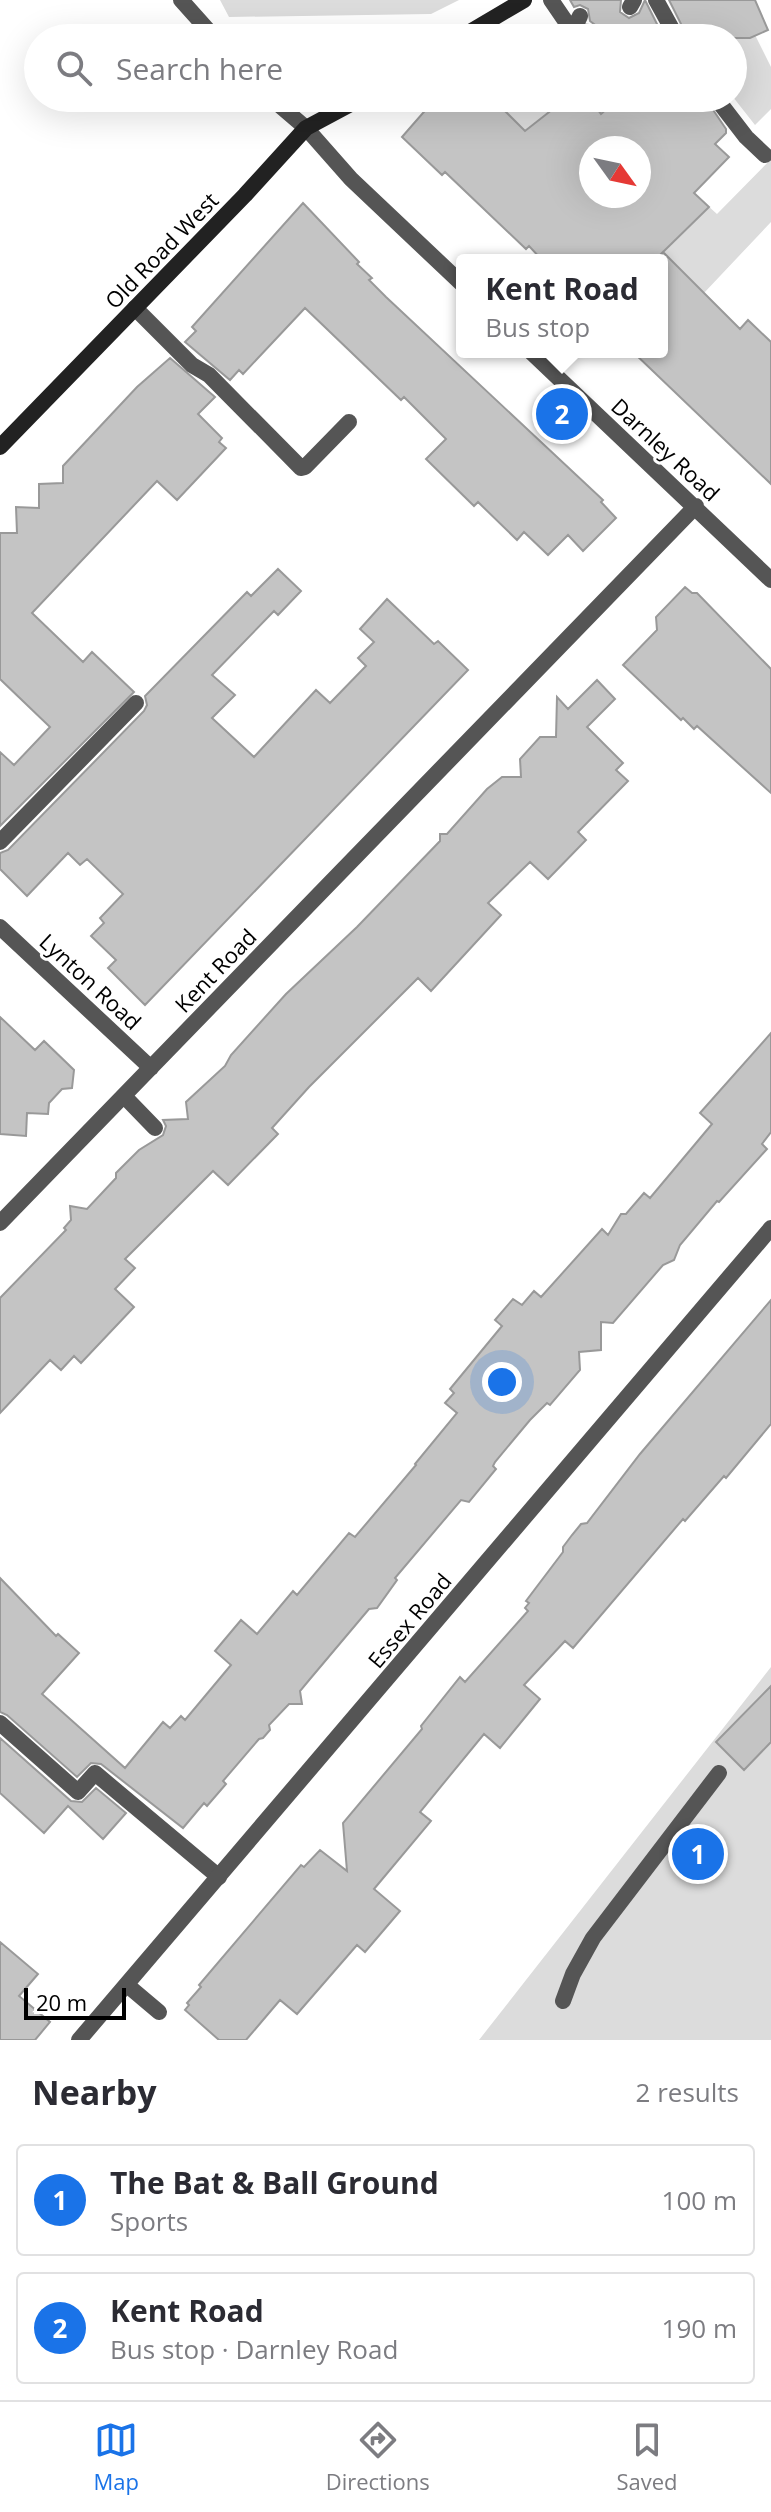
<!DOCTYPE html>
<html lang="en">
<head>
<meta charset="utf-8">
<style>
  body { margin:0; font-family:"Open Sans",sans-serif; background:#f7f7f7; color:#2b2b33 }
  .compass { position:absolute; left:579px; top:136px; width:72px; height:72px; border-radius:50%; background:#fff; box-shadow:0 8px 32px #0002; rotate:123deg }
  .scale { position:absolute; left:24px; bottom:20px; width:102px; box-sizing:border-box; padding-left:8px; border:4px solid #000; border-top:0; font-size:22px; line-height:28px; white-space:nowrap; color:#000; -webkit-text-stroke:6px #fff; paint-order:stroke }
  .you { position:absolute; left:502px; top:1382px; width:28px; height:28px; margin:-20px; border:6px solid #fff; border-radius:50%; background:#1a73e8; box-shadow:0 0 0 12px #1a73e833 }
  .badge { display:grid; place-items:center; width:52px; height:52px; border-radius:50%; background:#1a73e8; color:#fff; font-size:26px; font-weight:700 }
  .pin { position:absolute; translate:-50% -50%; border:4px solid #fff; box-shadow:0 2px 8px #0006 }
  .popup { position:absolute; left:456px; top:254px; width:212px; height:104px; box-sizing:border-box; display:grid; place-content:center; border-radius:8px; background:#fff; filter:drop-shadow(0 2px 6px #0005); font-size:26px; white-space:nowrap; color:#7c7c81 }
  .popup b { font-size:30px; color:#2b2b33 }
  .popup::after { content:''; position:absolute; left:50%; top:100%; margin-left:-16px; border:16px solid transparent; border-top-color:#fff }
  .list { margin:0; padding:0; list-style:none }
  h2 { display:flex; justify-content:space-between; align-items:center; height:104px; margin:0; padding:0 32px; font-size:34px }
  h2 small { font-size:26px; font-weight:400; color:#7c7c81 }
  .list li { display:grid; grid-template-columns:52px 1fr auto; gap:24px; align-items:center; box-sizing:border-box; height:112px; margin:0 16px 16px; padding:0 16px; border:2px solid #e1e1e2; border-radius:8px }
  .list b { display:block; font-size:30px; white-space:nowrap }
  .list p { margin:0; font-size:26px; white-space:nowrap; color:#7c7c81 }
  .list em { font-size:26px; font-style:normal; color:#7c7c81 }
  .icon { flex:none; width:44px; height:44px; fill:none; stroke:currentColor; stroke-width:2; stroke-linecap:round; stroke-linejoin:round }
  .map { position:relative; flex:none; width:771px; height:2040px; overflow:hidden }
  .search { position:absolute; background:#fff; box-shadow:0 8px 32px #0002; left:24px; right:24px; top:24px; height:88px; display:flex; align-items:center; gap:20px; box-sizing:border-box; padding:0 28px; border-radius:44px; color:#7c7c81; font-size:30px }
  .sheet { height:360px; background:#fff }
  nav { display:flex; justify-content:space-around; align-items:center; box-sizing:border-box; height:112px; border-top:2px solid #e1e1e2; background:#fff; font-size:22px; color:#7c7c81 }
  nav a { display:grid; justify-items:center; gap:4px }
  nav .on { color:#1a73e8 }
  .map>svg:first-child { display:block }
</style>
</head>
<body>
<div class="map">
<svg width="771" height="2040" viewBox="0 0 771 2040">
  <rect width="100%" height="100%" fill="#fff"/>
  <path fill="#dcdcdc" d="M220 0H459L431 14 229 17Z
    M751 27 771 67V109L755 125 733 97V38Z
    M527 98H567L591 148 574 185 500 116Z
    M771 159V222L704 293 659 260 663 255 643 236 639 196 687 206 697 196 717 214Z
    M771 1667V2040H479Z"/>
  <path fill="#c4c4c4" stroke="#999" stroke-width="2" fill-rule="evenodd" d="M570 0H621L620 12 629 18 639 13 645 0 664 38H598L599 28 590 21 588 9 580 5 574 7Z
    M669 0H755L768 30 750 38H688Z
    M436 98H492L525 131 567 98H589L601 114 611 105 615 110 635 98H705L726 129V133L715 144 729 157 694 193 709 207 663 252 740 329 748 320 771 342V484L633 352H662V253L655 260H542L529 246 526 249 445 172 442 175 402 137ZM591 148H639V196H591Z
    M303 203 359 262 357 264 372 278 369 280 386 297 603 500 601 502 616 518 583 551 568 535 548 555 524 532 517 540 478 502 474 506 426 459 446 439 404 397 401 400 305 308 243 374 239 370 230 380 185 342 196 331 192 327Z
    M170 358 215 397 198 414 222 438 219 442 226 448 177 500 157 481 32 613 83 662 92 652 134 692 0 826V752L14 765 50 727 0 679V533H17L16 507 39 508V484L63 483V466L137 387Z
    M278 569 301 591 278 615 274 611 212 675 235 695 212 718 254 757 316 690 330 703 366 666 358 658 374 642 360 629 387 599 434 644 438 641 468 670 145 1005 108 968 116 960 91 936 104 923 100 918 123 894 87 859 80 865 68 853 27 896 0 869V853L8 850 144 711 147 705 145 696 247 592 251 596Z
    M685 587 692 593H697L771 669V793L697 726 694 729 683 718 681 720 623 665 657 630 656 617Z
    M597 680 615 699 587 727 623 763 616 770 628 781 578 832 586 840 548 879 530 862 488 903 501 915 431 991 418 978 309 1087 272 1128 278 1134 228 1185 213 1171 125 1259 135 1268 115 1289 134 1307 81 1363 74 1356 61 1370 50 1360 0 1413V1298L66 1230 64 1228 71 1220 70 1206 87 1209 116 1178V1173L139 1150 163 1135 166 1126 163 1120 188 1119 186 1102 225 1066 231 1055 286 994 357 927 440 841V834H447L487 789 502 777H521L520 759 540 737H556L557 697 568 709Z
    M0 1017 35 1050 44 1041 74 1070 72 1088 62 1089 49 1103 48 1114 27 1113 26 1136 0 1134Z
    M771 1033V1132L762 1144 767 1149 719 1202 717 1201 680 1245 674 1260 663 1265 613 1323 601 1322V1350L579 1352 580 1370 550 1405 547 1403 530 1420 495 1462 493 1466 496 1469 469 1502 461 1500 395 1578 397 1580 377 1608 369 1609 310 1679 300 1691 302 1704H289L269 1725 270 1730 263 1738 259 1739 223 1781 226 1784 207 1806 204 1803 183 1828 101 1764 91 1763 77 1777 7 1715 0 1712V1578L56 1636 58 1634 79 1653 42 1694 125 1768 163 1722 170 1728 181 1716 185 1720 231 1665 215 1651 241 1620 257 1634 293 1591 297 1595 349 1533 355 1537 416 1465 415 1464 457 1413 445 1403 454 1393 450 1389 502 1326 495 1320 513 1299 522 1305 534 1291 541 1297 602 1229 608 1235 621 1214H626L644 1193 650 1198 712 1124 700 1113Z
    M771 1300V1424L726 1478 724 1476 685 1521 683 1519 573 1648 565 1641 524 1685 540 1699 500 1748 484 1734 420 1812 431 1821 374 1889 400 1911 365 1952 357 1945 297 2014 280 2000 246 2040H219L185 2010 189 2005 187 2003 201 1987 199 1985 301 1865 304 1867 320 1850 347 1871 343 1823 422 1729 421 1726 460 1677 465 1682 528 1611 525 1608 529 1603 526 1601 563 1552V1547L572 1535 581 1524 587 1523 640 1454Z
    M771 1686V1742L744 1770 716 1742Z
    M0 1738 71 1801 82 1802 96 1788 126 1813 103 1839 68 1806 44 1833 0 1793Z
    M0 1942 38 1974 19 1996 50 2022 35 2040H0Z"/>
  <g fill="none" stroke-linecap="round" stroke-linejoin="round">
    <path stroke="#555" stroke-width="16" d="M551 0 577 38
      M656 0 677 38
      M630 7 634 0
      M580 16 573 31 589 32
      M716 98 746 137 765 155
      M135 308 192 365 209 375 301 468 305 467 349 422
      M0 842 136 703
      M124 1096 155 1128
      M0 1723 78 1792 95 1773 219 1877
      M127 1985 159 2012
      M563 2001 573 1974 593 1938 719 1773"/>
    <path stroke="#555" stroke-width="16" d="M181 0 215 38
      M271 98 306 128 351 179 462 284
      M531 352 771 580
      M0 927 151 1068
      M0 1223 696 506
      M79 2040 771 1228"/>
    <path stroke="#222" stroke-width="16" d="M460 38 524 0
      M0 447 245 195 306 128 362 98"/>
  </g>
  <g text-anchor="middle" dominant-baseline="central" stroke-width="6" stroke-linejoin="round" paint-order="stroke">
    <g font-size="22" fill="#000" stroke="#fff">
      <text transform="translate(161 250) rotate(-46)">Old Road West</text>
      <text transform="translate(666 449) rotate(43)">Darnley Road</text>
      <text transform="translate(215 970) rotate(-46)">Kent Road</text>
      <text transform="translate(91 981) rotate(43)">Lynton Road</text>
      <text transform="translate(409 1620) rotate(-50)">Essex Road</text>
    </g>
  </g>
</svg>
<svg class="compass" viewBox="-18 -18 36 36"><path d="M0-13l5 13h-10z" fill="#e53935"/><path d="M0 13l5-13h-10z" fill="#7c7c81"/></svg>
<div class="scale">20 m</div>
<div class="you"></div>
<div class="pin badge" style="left:698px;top:1854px">1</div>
<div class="pin badge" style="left:562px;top:414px">2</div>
<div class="popup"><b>Kent Road</b>Bus stop</div>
<div class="search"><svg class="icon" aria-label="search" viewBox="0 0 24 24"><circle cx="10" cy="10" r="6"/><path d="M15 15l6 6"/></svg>Search here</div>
</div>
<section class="sheet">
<h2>Nearby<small>2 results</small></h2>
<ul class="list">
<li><span class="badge">1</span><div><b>The Bat &amp; Ball Ground</b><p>Sports</p></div><em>100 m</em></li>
<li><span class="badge">2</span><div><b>Kent Road</b><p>Bus stop · Darnley Road</p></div><em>190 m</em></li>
</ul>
</section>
<nav>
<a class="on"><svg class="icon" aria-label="map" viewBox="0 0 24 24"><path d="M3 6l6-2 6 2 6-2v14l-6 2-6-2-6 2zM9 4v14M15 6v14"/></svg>Map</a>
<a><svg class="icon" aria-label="directions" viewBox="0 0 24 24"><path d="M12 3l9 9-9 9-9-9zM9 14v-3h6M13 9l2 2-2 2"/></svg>Directions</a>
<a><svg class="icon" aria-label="saved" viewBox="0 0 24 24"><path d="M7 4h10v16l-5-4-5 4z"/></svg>Saved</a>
</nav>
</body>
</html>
